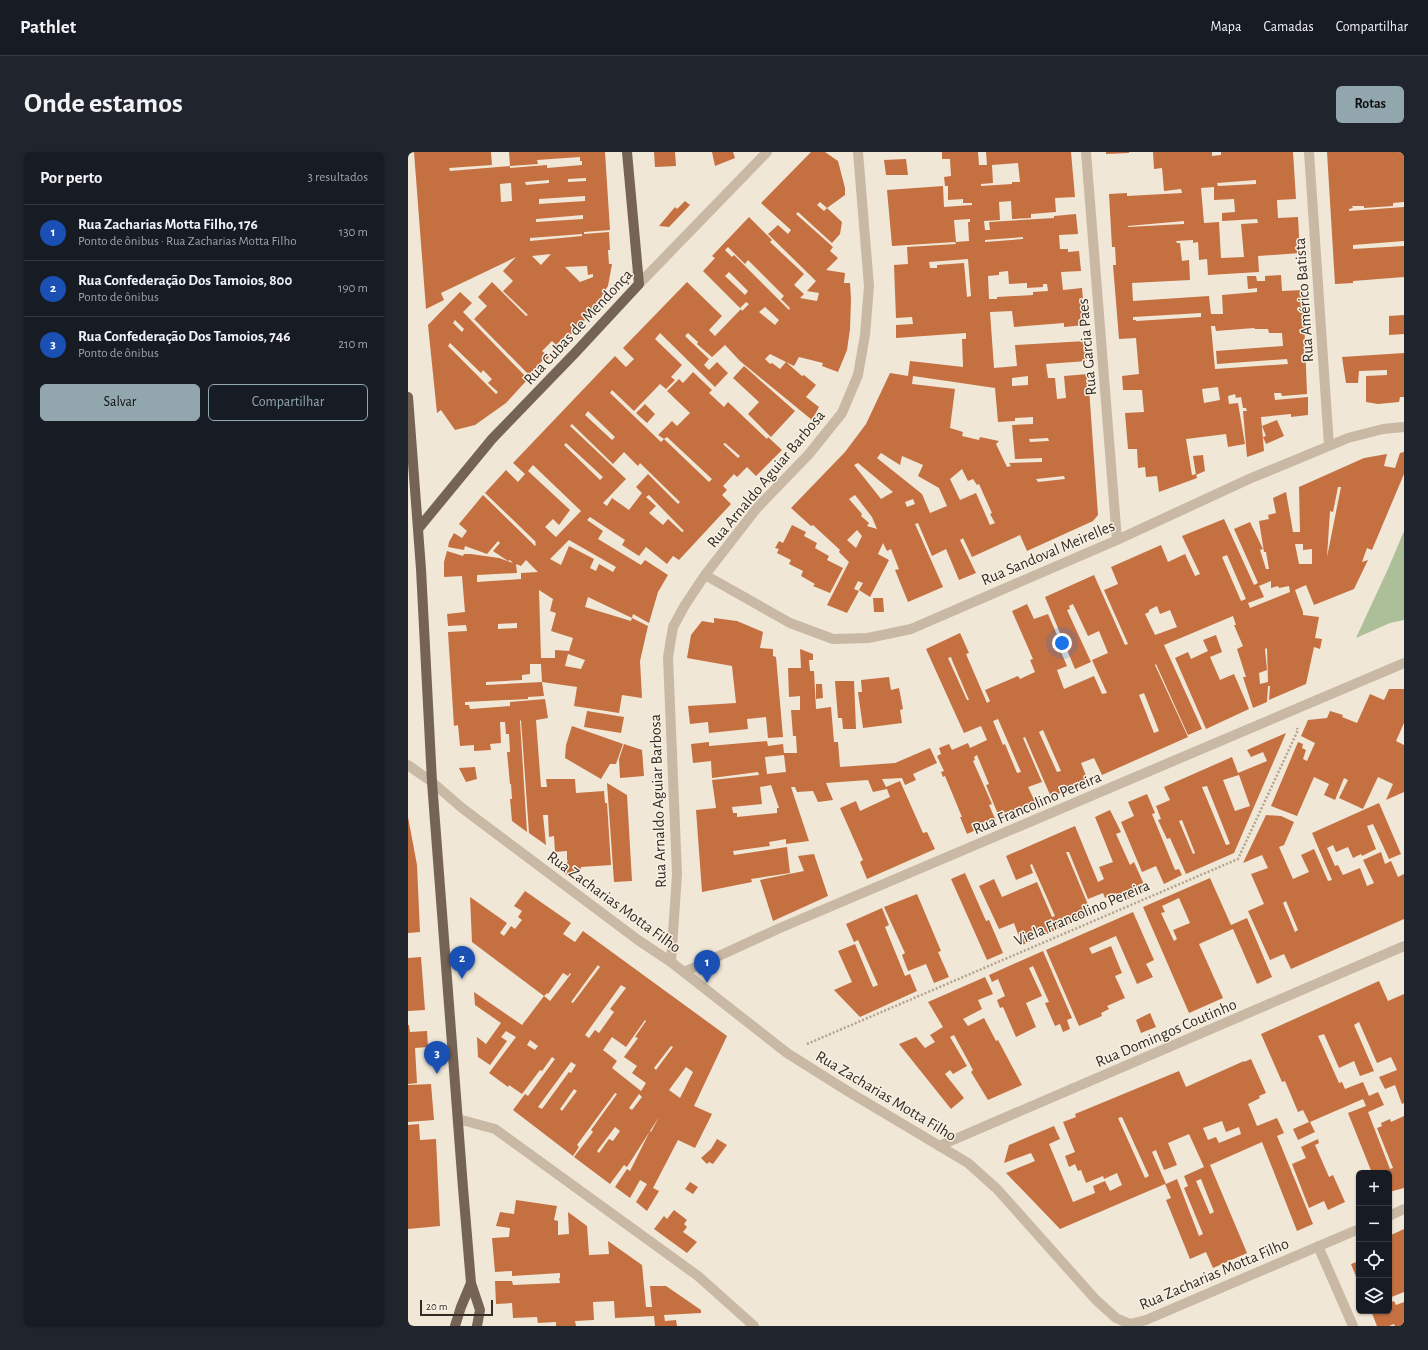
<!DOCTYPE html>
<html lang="pt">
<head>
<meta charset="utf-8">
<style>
  body { margin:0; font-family:"Alegreya Sans",sans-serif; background:#20242c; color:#f1f3f6 }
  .controls { position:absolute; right:12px; bottom:12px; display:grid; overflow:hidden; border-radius:6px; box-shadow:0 1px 3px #0004 }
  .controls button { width:36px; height:36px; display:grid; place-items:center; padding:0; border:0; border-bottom:1px solid #363941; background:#171b24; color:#f1f3f6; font:20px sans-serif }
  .scale { position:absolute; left:12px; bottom:10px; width:73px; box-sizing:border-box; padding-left:4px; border:2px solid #332b25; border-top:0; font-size:11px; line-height:14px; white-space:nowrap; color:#332b25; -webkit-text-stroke:3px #f8f1e3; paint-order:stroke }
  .you { position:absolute; left:654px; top:491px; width:14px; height:14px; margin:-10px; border:3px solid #fff; border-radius:50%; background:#1a73e8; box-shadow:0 0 0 6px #1a73e833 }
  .badge { display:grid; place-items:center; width:26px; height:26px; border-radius:50%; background:#91a7ad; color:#fff; font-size:13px; font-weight:700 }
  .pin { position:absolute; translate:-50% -33px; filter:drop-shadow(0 1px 2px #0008) }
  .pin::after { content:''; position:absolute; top:21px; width:14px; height:12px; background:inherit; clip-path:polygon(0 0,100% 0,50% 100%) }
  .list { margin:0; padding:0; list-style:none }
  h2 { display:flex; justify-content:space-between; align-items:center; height:52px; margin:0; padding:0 16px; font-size:17px }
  h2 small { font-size:13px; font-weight:400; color:#9ea1a6 }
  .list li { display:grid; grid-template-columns:26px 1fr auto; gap:12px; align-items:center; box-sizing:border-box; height:56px; padding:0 16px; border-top:1px solid #363941 }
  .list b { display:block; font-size:15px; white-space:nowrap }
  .list p { margin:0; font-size:13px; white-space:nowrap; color:#9ea1a6 }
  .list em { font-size:13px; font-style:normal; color:#9ea1a6 }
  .actions { display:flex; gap:8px; padding:12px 16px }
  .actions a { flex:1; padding:9px 0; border:1px solid #91a7ad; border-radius:6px; text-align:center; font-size:14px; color:#91a7ad }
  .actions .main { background:#91a7ad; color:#111 }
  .icon { flex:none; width:22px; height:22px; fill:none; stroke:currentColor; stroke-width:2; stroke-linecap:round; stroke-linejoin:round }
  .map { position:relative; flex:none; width:996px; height:1174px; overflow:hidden; border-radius:6px }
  header { display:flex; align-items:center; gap:24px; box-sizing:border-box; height:56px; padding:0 20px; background:#171b24; border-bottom:1px solid #363941 }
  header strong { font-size:19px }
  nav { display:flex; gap:22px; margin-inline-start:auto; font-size:14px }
  .intro { display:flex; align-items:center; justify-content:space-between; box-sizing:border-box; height:96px; padding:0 24px }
  h1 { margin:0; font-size:28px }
  .button { padding:10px 18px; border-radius:6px; background:#91a7ad; color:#111; font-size:14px; font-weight:700 }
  main { display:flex; gap:24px; padding:0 24px }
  aside { flex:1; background:#171b24; border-radius:6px; box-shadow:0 1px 3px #0004 }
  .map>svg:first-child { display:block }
</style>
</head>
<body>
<header>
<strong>Pathlet</strong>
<nav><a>Mapa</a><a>Camadas</a><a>Compartilhar</a></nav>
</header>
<div class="intro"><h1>Onde estamos</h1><a class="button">Rotas</a></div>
<main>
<aside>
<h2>Por perto<small>3 resultados</small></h2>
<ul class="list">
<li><span class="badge" style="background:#1a4fb4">1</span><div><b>Rua Zacharias Motta Filho, 176</b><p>Ponto de ônibus · Rua Zacharias Motta Filho</p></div><em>130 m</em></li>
<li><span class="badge" style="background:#1a4fb4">2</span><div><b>Rua Confederação Dos Tamoios, 800</b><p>Ponto de ônibus</p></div><em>190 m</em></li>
<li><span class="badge" style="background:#1a4fb4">3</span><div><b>Rua Confederação Dos Tamoios, 746</b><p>Ponto de ônibus</p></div><em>210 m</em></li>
</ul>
<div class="actions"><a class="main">Salvar</a><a>Compartilhar</a></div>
</aside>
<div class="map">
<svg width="996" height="1174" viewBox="0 0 996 1174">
  <rect width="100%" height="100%" fill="#f0e7d7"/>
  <path fill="#adbf98" d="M996 379V468L982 471 948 486 980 417Z"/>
  <path fill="#c57041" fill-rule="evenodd" d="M6 0H83L84 13 41 16 42 19 102 14V16L139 13V16L174 13V9H172V5L129 8 130 12 102 14 101 0H197L202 78 176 80V82L201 80 202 98H200L201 112H204L200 134 191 149 176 169 162 183 160 181 148 193 144 189 134 199 141 205 137 210 135 208 121 223 66 167 79 154 70 145 84 130 118 164 120 163 95 139 105 129 95 119 108 105 33 141 36 148 18 157ZM178 26V29L160 30V27ZM141 28V31L118 33 117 30ZM103 31 104 49 93 50 92 32ZM177 44V49L131 52V47ZM175 63V67L128 70V67ZM174 82V84L122 89V86ZM143 102 133 113 124 104ZM179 114 180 123 185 122V125L172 130 157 115Z
    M246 0H267L268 14 247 15Z
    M304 0H325L327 6 307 14Z
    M403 0H417L430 9 437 36V43L419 56 412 50 409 53 416 59 419 56 434 70 432 82 424 91 390 60 388 62 425 95 422 99 430 106 418 118 437 121 436 131H442L443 147 442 177 439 198 430 220 414 214 415 211 391 205 386 214 378 210 394 224 396 223 408 233 398 245 411 255 404 268 332 209 317 193 304 205 289 192 290 190 280 181 277 184 301 207 296 213 301 218 309 210 320 221 307 235 252 181 247 187 274 213 263 225 267 228 258 237 252 232 226 259 204 238 202 241 253 290 256 287 250 283 264 269 269 274 282 261 259 239 271 227 275 231 285 220 304 238 301 241 316 255 320 250 359 287 360 285 374 298 348 324 339 315 329 325 326 322 315 334 319 338 314 343 323 352 271 408 265 404 259 412 238 395 231 404 214 393 217 388 182 365 179 368 195 379 190 387 233 413 237 408 260 423 250 440 241 471 225 462 224 466 180 445 177 455 223 469 224 466 240 474 232 509 234 546 214 543 211 561 166 554 169 535 134 530 133 512H122V522L114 523V528L78 530V533L134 530 136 544 120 545V547L57 550V553H61L62 557H63L102 554V550L137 547 140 566 128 568 133 635H139L138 627H167L168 641 196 639 197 651H199L203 713 173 715V718L170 716 163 726 153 719 160 709 159 708V699L147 700 146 684 141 685 140 663H135L138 693 121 681 113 568 112 569 119 680 104 669 102 647H104L103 632H102L99 600H102L101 582H98L97 570H92L93 591 82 592 83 598 66 599V593L52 594 50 573 46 574 40 480 59 479 58 473 40 474 39 462 57 460 54 424 36 425V410L39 399 55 404 56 402H63L91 406 105 411 102 408 100 409 85 399 92 391 90 389 79 402 57 394 56 398 40 395 41 390 46 381 54 386 59 379 51 372 75 343 127 394 128 392 127 391 128 390 77 341 98 318 110 330 117 322 105 311 207 204 218 215 226 207 215 196 279 130 314 164 301 178 307 184 333 157 334 159 341 152 338 150 332 156 295 119 307 106 304 104 341 65 364 88 362 90 396 122 386 133 396 142 392 146 409 149 411 141 399 139 408 129 360 82 370 73 380 82 383 78 353 51ZM320 95 337 112 340 108 376 144 373 147 382 156 381 158 326 103 324 105 317 98ZM321 120 340 139 337 143 317 124ZM357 155 371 168 367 173 351 160ZM362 202 378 210 372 217 364 211 362 212 357 207ZM180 259 207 285 204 288 177 263ZM164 272 205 312 216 300 230 314 232 311 272 350 270 352 240 322 228 335 234 341 221 358 204 346 199 354 195 351 218 327 162 274ZM259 285 304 327 301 330 256 287ZM158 291 195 325 192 328 156 293ZM317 291 332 304 330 306 315 292ZM125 313 173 359 148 385 137 375 145 367 151 373 162 358 120 319ZM241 343 276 379 274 380 260 367 255 373 241 361 248 354 238 345ZM161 388 208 415 205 420 191 412 188 419 182 416 186 407 161 394 153 413 142 407ZM118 408 130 420 113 421V427L69 430V423L109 421 108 412 113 414ZM131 438 145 447 142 459 148 461 143 479 165 486 161 499 147 498V506H133ZM109 471V476L90 477V472ZM160 502 177 508 173 517 157 514Z
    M534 0H570L571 13H579L578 0H663L667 45 647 46 648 60 623 62V66L604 67 603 49 591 50 592 68 576 69 577 78H582L581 70 646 66V64L668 62 670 82 651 83 652 97H660V100L671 99 673 119 653 120 655 138 674 136 677 173 656 175V171L606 175 604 159 582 160 586 216 609 214 607 193 678 189 679 209 638 212 640 226H647L649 247 658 246 656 224 680 222 690 363 685 369 619 399 612 383 564 405 555 386 554 387 552 388 568 421 551 428 538 397 524 404 510 371 507 372 535 435 500 450 487 418 491 417 483 397 479 399 475 391 470 402 481 408 462 445 451 438 455 431 450 429 446 437 451 439 439 461 419 453 441 410 431 400 432 398 405 373 403 374 383 356 437 300 458 272 482 221 500 224 502 209 555 215 554 187H558V181L488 186V173L505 172 504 165 488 166 486 113 500 112 499 95 548 92 547 90 484 94 479 38 535 34 536 55 564 53V51H555V47L540 48V34H537L536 25 543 24 542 7H534ZM610 11 612 30H604V32L573 34V32L585 31 584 13ZM562 67V70H560L561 89 548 90 546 68ZM615 85V87L577 90V88ZM560 107 563 144 559 145 556 111 529 113V116H522L521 110ZM600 119 601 132 619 131V136L635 135V132H639L640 139 625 140V143L589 145V147H581L580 124 591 123V120ZM505 224 587 236 590 270 607 269V266L625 265V272L604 273 607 307 634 306V310L601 311 603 314 599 315 588 292 591 289 572 285 571 288 554 284 555 280 542 276 547 237 504 232ZM620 224V233L604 234V226ZM640 286 641 289 622 290 621 287ZM473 301 492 313 494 304 515 313 510 324 531 336 539 354 522 361 514 342 469 306ZM450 311 485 340 473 347 446 313ZM554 317 560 329 565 327 569 333 571 332 584 361 582 362 587 371 582 373 568 341 552 348 542 327ZM656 324 657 327 630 330 628 327ZM447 343 464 365 469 377 459 374 461 371 453 364 454 362 441 347ZM505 347 507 352 499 355 497 350ZM449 378 454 384 448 396 439 388Z
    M698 0H721V1L698 2Z
    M745 0H804V4L813 3V0H885L888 47 869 48 870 66 890 65 892 101 850 104 851 120 800 123 799 107 791 108 790 90 785 91V88L768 89 769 91H772L774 109 781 108 782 128 724 131 725 149 801 144 803 162H815L814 143 849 140V136L840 137 839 124H848L849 129H857V124L873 123 874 139 895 138 899 242 874 244 873 241H866L867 248 900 245V263L883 265V262L853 265 856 299 839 305 835 259H839L838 256H835L833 245 828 246 827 242 820 244 821 252 830 251 837 292 820 295 818 282 778 287 784 323 788 322 789 326 751 340 749 324 738 325 737 315 730 316 729 297H720L717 261 736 260 734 238H715L714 224 731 222 728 186 711 187 705 113H708L707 95H704L701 42 719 41V44L774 41 773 37 756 39 754 16 746 17ZM848 28V32L810 34 809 31ZM806 35V48L826 47 827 60 814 61V69L849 67 850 71 833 72 836 105 813 106 811 70 796 71 793 36ZM776 69V72L720 75V74ZM793 161V165L728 169V168H725V165ZM803 174H807L808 179 846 176 847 177H860L861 181H874L875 194 808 199 809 212 879 207 880 212 807 217ZM810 235 812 248 796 251 794 237Z
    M919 0H996V50L985 51V54L956 56V54H944L945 56 941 57V59L996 55V89L945 93V97L996 94V125L945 129V131L927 132Z
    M498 7 500 23H478L476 8Z
    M277 49 282 53 261 75 251 74 267 55 269 57Z
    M52 140 64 151 55 160 120 227 98 251 67 273 47 278 33 258 29 261 20 173ZM47 168 56 177 54 180 45 171ZM42 191 73 221 75 218 84 227 80 231 90 240 88 242 40 194Z
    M996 163V182L981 183V164Z
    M996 201V245H992L991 250 970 252 958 250V224L979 223V218L951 219 950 231H938L934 205Z
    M336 214 387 259 363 285 340 262 351 250 325 226Z
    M237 252 247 262 239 271 228 261Z
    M869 268 876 284 858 292 855 285 858 284 854 274Z
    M996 300V322L964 398 959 396 954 410 960 408 946 437 906 453 898 433 887 438 895 460V463L911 465 907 486 914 487 912 497 906 495 898 532 861 548 862 534H860L859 550 845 556 835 525H838L829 497 835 494 826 473H828L825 464 756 493 794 577 780 583 748 512 747 513 780 585 694 623 686 606 673 611 680 629 643 645 617 585 615 586 634 630 620 635 628 652 592 667 578 633 581 632 569 603 566 605 567 608 565 609 584 652 581 653 588 669 559 682 552 665H554L537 624 535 625 533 620 536 619 529 604 533 602 531 596 541 592 544 598 560 591 562 596 579 588 573 574 556 581 518 497 552 481 561 501 558 502 579 551 582 549 577 538 610 524 612 527 627 520 622 508 625 507 604 459 619 452 626 467 640 462 656 499 653 500 659 514 649 518 656 537 686 524 694 542 699 541 684 508 700 501 691 479 680 484 665 452 661 454 662 457 659 458 683 510 667 517 637 445 686 423 717 493 720 492 696 438 710 432 703 415 753 393 760 410 777 402 787 424 792 422 774 384 816 367 846 433 850 431 826 377 842 370 855 397 852 398 858 417H861L858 400H856L851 369 861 367 860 363 868 361 865 346 878 340 885 380H892L891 335 956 306 979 302 976 314 987 316 992 301ZM930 335H933L919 405 922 359 925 360ZM887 392H895V398L904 397V412H891ZM819 403 838 447 833 449 814 405ZM863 429V436L870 434 871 436 881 434 882 440 842 456 840 451 856 445 851 434ZM749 454 752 462 762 458 769 475 747 483 737 462 741 460V458ZM859 496 860 530 852 532 851 521 859 518 857 497ZM543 505 544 508 561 548H559L540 506ZM736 541 751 579 746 581 731 543ZM590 567 613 620 609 621 597 592 595 593 585 569ZM635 578 653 619 649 620 631 580Z
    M795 303 797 319 788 323 785 304Z
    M384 373 398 380 396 384 409 391 407 396 421 404 419 408 435 416 422 441 405 434 407 432 393 424 395 419 381 412 383 408 369 401 371 397 367 396 371 389 375 391Z
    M465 446H475L476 460H466Z
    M306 466 329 469 355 480 352 496 365 497V504L368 505 375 585 360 586 358 565 339 567 340 577 301 581 300 570 282 572 280 554 328 551 324 514 279 506 283 483 294 469 306 471Z
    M808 483 814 500 802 505 812 528 826 522 841 557 798 577 767 506 780 500 783 507 800 499 795 488Z
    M392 497 405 502V508H401L402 519H406L408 557 423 555 426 590H430L432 615 487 611 522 596 529 611 505 622 508 628 497 633 494 626 474 627 478 635 492 629 515 681 519 680 527 697 459 727 452 710 455 708 432 656 448 649 452 659 482 645 479 637 465 640 460 628 418 631 425 648 410 650 405 639 389 640 387 635H383L401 689 378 692V687L361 690 362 694 325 699 326 703 379 695 382 721 343 727 344 730 294 740 288 658 308 656 304 628 351 623 350 620 304 626 303 609 285 611 283 592 301 590V594L359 589 360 594 375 592 376 601H389L388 584H385L383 558H392V544L381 545 380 516H393ZM376 603 378 620 359 622 357 605ZM363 633 371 656H369V661L329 665V661H325L324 655 354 652 352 635Z
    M481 525 483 538 491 536 495 557 492 558 494 571 455 576 450 540H454L453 528Z
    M427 529H446L448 577H435L434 566H430Z
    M408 532H414L415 546 408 547Z
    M981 537H996V571L988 589 996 593V640L978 648 985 632 970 625 955 657 931 646 940 628 936 626 927 648 916 643 921 632 906 625 889 664 863 654 890 590 895 592 894 596 898 598 895 607 899 609 907 591 893 584 900 568 919 566 922 559 935 563 934 565 949 571 962 542 976 548Z
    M179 559 216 565 213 581 176 575Z
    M164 574 215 592 208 612H202L193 627 157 606 158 593Z
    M878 581 826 701 778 722 762 686 759 687 750 668 753 667 748 654 762 648 756 635 824 605 830 621 859 609 855 600 843 605 839 598ZM831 623 842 654 827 659 815 628ZM799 634 822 692 818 693 794 635ZM774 668 787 701 785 702 771 669Z
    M216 592 234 598 236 624 212 626 211 607Z
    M67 615 69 627 58 630 51 616Z
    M199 631 219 643 224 729 206 730Z
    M739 642 747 661 744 662 767 718 771 717 774 723 756 732 748 714 734 720 713 670 726 664 720 650Z
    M971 651 993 702 981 707 965 672 959 674 968 697 954 704 953 702 945 706 940 695 928 700 925 693 919 696 927 714 930 713 935 723 952 716 959 734 966 731 955 708 973 700 977 712 983 709 990 725 996 722V767L883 817 876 802 862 808 840 759 856 752 843 722 860 716 854 703 835 711 858 663 873 664 886 670 876 693 871 695 885 727 901 720 893 703 906 697 920 729 924 728 904 681ZM878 749 890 778 887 780 875 751Z
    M702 658 713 680 708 682 722 713 726 710 739 739 711 751 708 741 697 746 695 741 680 747 661 700H658L684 762 614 793 606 771 591 777 571 734 586 727 594 745 629 730 644 765 647 764 624 712 622 713 625 721 608 728 598 704 667 674 690 730 696 727 691 715 705 710 687 665Z
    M0 665 9 713 12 780 0 781Z
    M406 702 420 744 365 769 352 728 396 719 390 704Z
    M557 721 578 769 581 768 595 801 579 808 543 727Z
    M802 726 823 773 839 766 864 825 849 832 825 777 791 792 815 846 781 861 735 755ZM771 746 782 771 765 778 769 787 766 789 753 761 757 760 754 754Z
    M117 739 163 771 155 782 167 790 175 779 319 884 286 954 304 962 287 996 270 988 245 1036 251 1039 239 1059 228 1050 239 1032 232 1028 222 1046 207 1035 219 1017 222 1019 242 979 243 980 251 965 219 1015 216 1013 202 1032 166 1005 185 980 183 978 209 942 207 941 169 993 171 995 165 1004 105 958 117 942 120 944 147 907 144 905 134 919 132 918 114 942 101 933 100 935 81 921 108 885 98 879 93 885 99 889 82 913 70 905 69 885 78 892 93 871 67 853 66 840 114 873 136 844 142 849 163 822 162 821 160 824 155 821 140 842 139 841 136 844 64 790 62 745 99 771 92 781 96 784 103 774 107 777 114 768 110 765 114 759 106 754ZM190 813 192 815 165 851 163 850ZM213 833 218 836 202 857 206 860 191 881 187 878 181 886 177 883ZM237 868 238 869 227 885 230 886 216 905 229 914 224 921 238 931 233 939 204 916 209 909 195 898 204 885 218 895ZM122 888 130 894 127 898 119 893ZM263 894 265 895 248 918 246 916ZM163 910 168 913 163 921 161 920 134 957 130 955ZM278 915 285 920 272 946 261 938ZM166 937 169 939 154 959 152 957ZM231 942 234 945 224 958 221 956ZM207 975 212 979 205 989 201 987 191 1001 189 999Z
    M509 742 533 799 530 800 541 825 526 831 518 812 500 819 494 803 497 801 476 755Z
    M474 756 481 773 477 775 497 824 502 822 509 839 452 865 426 838 444 830 430 799 447 792 465 835 470 833 450 788 446 790 438 772Z
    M725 760 746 808 738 812 745 825 729 832 708 784 681 796 684 802 703 794 714 821 707 824 717 846 699 854 701 857 693 861 694 864 671 874 638 798Z
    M635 799 664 866 659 868 662 877 655 880 652 872 647 874 637 851 641 850 625 814 621 816 634 844 618 851 628 875 608 885 595 855 592 856 589 848 597 844 590 827 584 830 581 823Z
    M13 805 17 858 0 859V806Z
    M577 825 585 842 570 848 574 857 555 867 560 874 576 866 588 889 590 888 614 933 580 948 563 920 565 918 546 883 542 885 559 914 545 922 542 918 537 922 556 946 543 957 491 892 508 885 517 896 527 890 522 883 535 875 520 850Z
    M971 829 980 849 996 842V951L994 952 987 933 977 937 971 925 989 918 983 905 969 911 951 870 946 873 966 919 952 924 946 909 931 916 916 882 910 884 931 931 934 930 937 937 955 930 961 944 970 940 976 953 960 960 982 1017 985 1016 969 976 974 974 973 971 982 967 983 970 996 964V1036L981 1040V1021H964L940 961 958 954 955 947 902 970 907 980 890 988 885 977 901 970 895 958 890 960 877 929 874 930 853 882Z
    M742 861 748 875 733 881 728 868Z
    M0 873H1L2 880 19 879 20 895 7 896 9 931 0 932Z
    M843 907 858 941 851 944 852 946 840 952 849 974 869 966 876 981 869 984 905 1072 889 1079 854 990 802 1013 839 1101 805 1116 798 1100 782 1107 758 1048 763 1046 757 1032 652 1077 598 1021 627 1009 623 1001 596 1011 601 993 646 974 652 987 641 992 665 1050 687 1041 685 1034 697 1029 702 1039 714 1033 709 1021 696 1027 695 1024 678 1031 673 1018 670 1019 667 1012 661 1015 657 1004 667 1000 655 970 668 965 667 962 771 919 778 935 836 909V910ZM714 965 741 1024 737 1026 710 966ZM814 969 818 980 831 975 833 982 811 991 808 985 800 988 795 976ZM781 982 796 1015 776 1024 780 1034 776 1036 795 1082 791 1084 769 1027 758 1032 744 1000 748 998 756 1018 769 1013 760 991ZM793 1027 806 1060 802 1062 788 1029Z
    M23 932 26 968 0 970V933Z
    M11 972 12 988 28 987 32 1074 0 1077V973Z
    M309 987 319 993 305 1012 301 1010 299 1012 293 1006 303 997Z
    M910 987 911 991 907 993 921 1025 925 1023 937 1050 920 1058 916 1049 901 1056 884 1012 898 1006 893 995Z
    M282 1030 290 1035 285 1042 277 1037Z
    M108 1048 149 1054 146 1068 150 1069V1083L161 1082 160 1060 179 1074 181 1103 201 1102 200 1089 234 1113 238 1155H244L242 1134H258L293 1158V1161L256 1163 257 1169 268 1168 269 1174H247L246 1164 207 1166 206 1149 185 1150 186 1168 167 1169 168 1174H148V1170L130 1171 129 1165 105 1166 104 1151 88 1152 87 1129H104L105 1133 152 1131 151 1126H152V1121L104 1124V1119L87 1120 84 1086 101 1085 102 1076 88 1074 92 1060 106 1062Z
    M266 1058 279 1068 276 1072 279 1075 275 1080 289 1090 279 1101 246 1077 256 1064 259 1067Z
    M996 1077V1140L981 1146V1084Z
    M951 1109V1132L943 1112Z
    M986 1149 988 1153 996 1150V1174H987L986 1172 981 1174H969L963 1159H981V1151Z"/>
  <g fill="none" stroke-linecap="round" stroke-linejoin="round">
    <path stroke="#b4a38e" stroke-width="2.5" stroke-dasharray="2 2" stroke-linecap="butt" d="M399 892 830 707 890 578 889 576"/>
    <path stroke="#c8b8a4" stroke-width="10" d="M678 0 709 388
      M901 0 921 294
      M231 132 359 0
      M297 423 382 471 425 487 460 486 503 477 709 388 841 327 921 294 940 286 975 277 996 275
      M0 613 24 630 54 656 230 788 263 810 379 901 441 940 560 1011 589 1037 688 1148 708 1166 722 1172 738 1168 951 1077
      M263 810 269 722 260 505 265 475 277 453 297 423 349 356 401 302 434 261 450 223 457 183 461 134 450 0
      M276 820 372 776 996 511
      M50 967 87 977 290 1124 346 1174
      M531 994 996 794
      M981 1064 996 1057
      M910 1094 945 1174"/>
    <path stroke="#756456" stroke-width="10" d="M0 245 13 417 24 630 55 1036 63 1131 72 1158 69 1174
      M10 377 84 287 167 201 231 132 219 0
      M47 1174 53 1155 63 1131"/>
  </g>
  <g text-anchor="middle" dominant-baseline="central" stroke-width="3" stroke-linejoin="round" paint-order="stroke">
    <g font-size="16" fill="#332b25" stroke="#f8f1e3">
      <text transform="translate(896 148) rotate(-94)">Rua Américo Batista</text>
      <text transform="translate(170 175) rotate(-47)">Rua Cubas de Mendonça</text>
      <text transform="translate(679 195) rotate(-95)">Rua Garcia Paes</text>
      <text transform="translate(358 327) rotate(-50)">Rua Arnaldo Aguiar Barbosa</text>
      <text transform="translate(640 401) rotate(-23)">Rua Sandoval Meirelles</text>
      <text transform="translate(250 649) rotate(-92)">Rua Arnaldo Aguiar Barbosa</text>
      <text transform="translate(629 651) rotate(-23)">Rua Francolino Pereira</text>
      <text transform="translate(206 750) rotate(36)">Rua Zacharias Motta Filho</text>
      <text transform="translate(674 761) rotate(-23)">Viela Francolino Pereira</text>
      <text transform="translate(758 881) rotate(-23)">Rua Domingos Coutinho</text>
      <text transform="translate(478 944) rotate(31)">Rua Zacharias Motta Filho</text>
      <text transform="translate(806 1122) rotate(-23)">Rua Zacharias Motta Filho</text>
    </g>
  </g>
</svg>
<div class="controls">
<button>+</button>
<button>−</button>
<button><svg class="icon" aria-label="locate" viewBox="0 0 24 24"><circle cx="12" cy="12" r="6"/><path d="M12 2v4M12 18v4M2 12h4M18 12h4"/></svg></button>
<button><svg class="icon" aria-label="layers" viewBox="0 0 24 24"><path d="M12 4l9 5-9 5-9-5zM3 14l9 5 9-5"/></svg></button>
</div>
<div class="scale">20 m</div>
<div class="you"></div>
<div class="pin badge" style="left:299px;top:831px;background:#1a4fb4">1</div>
<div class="pin badge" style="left:54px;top:827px;background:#1a4fb4">2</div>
<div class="pin badge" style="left:29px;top:922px;background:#1a4fb4">3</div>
</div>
</main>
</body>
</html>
